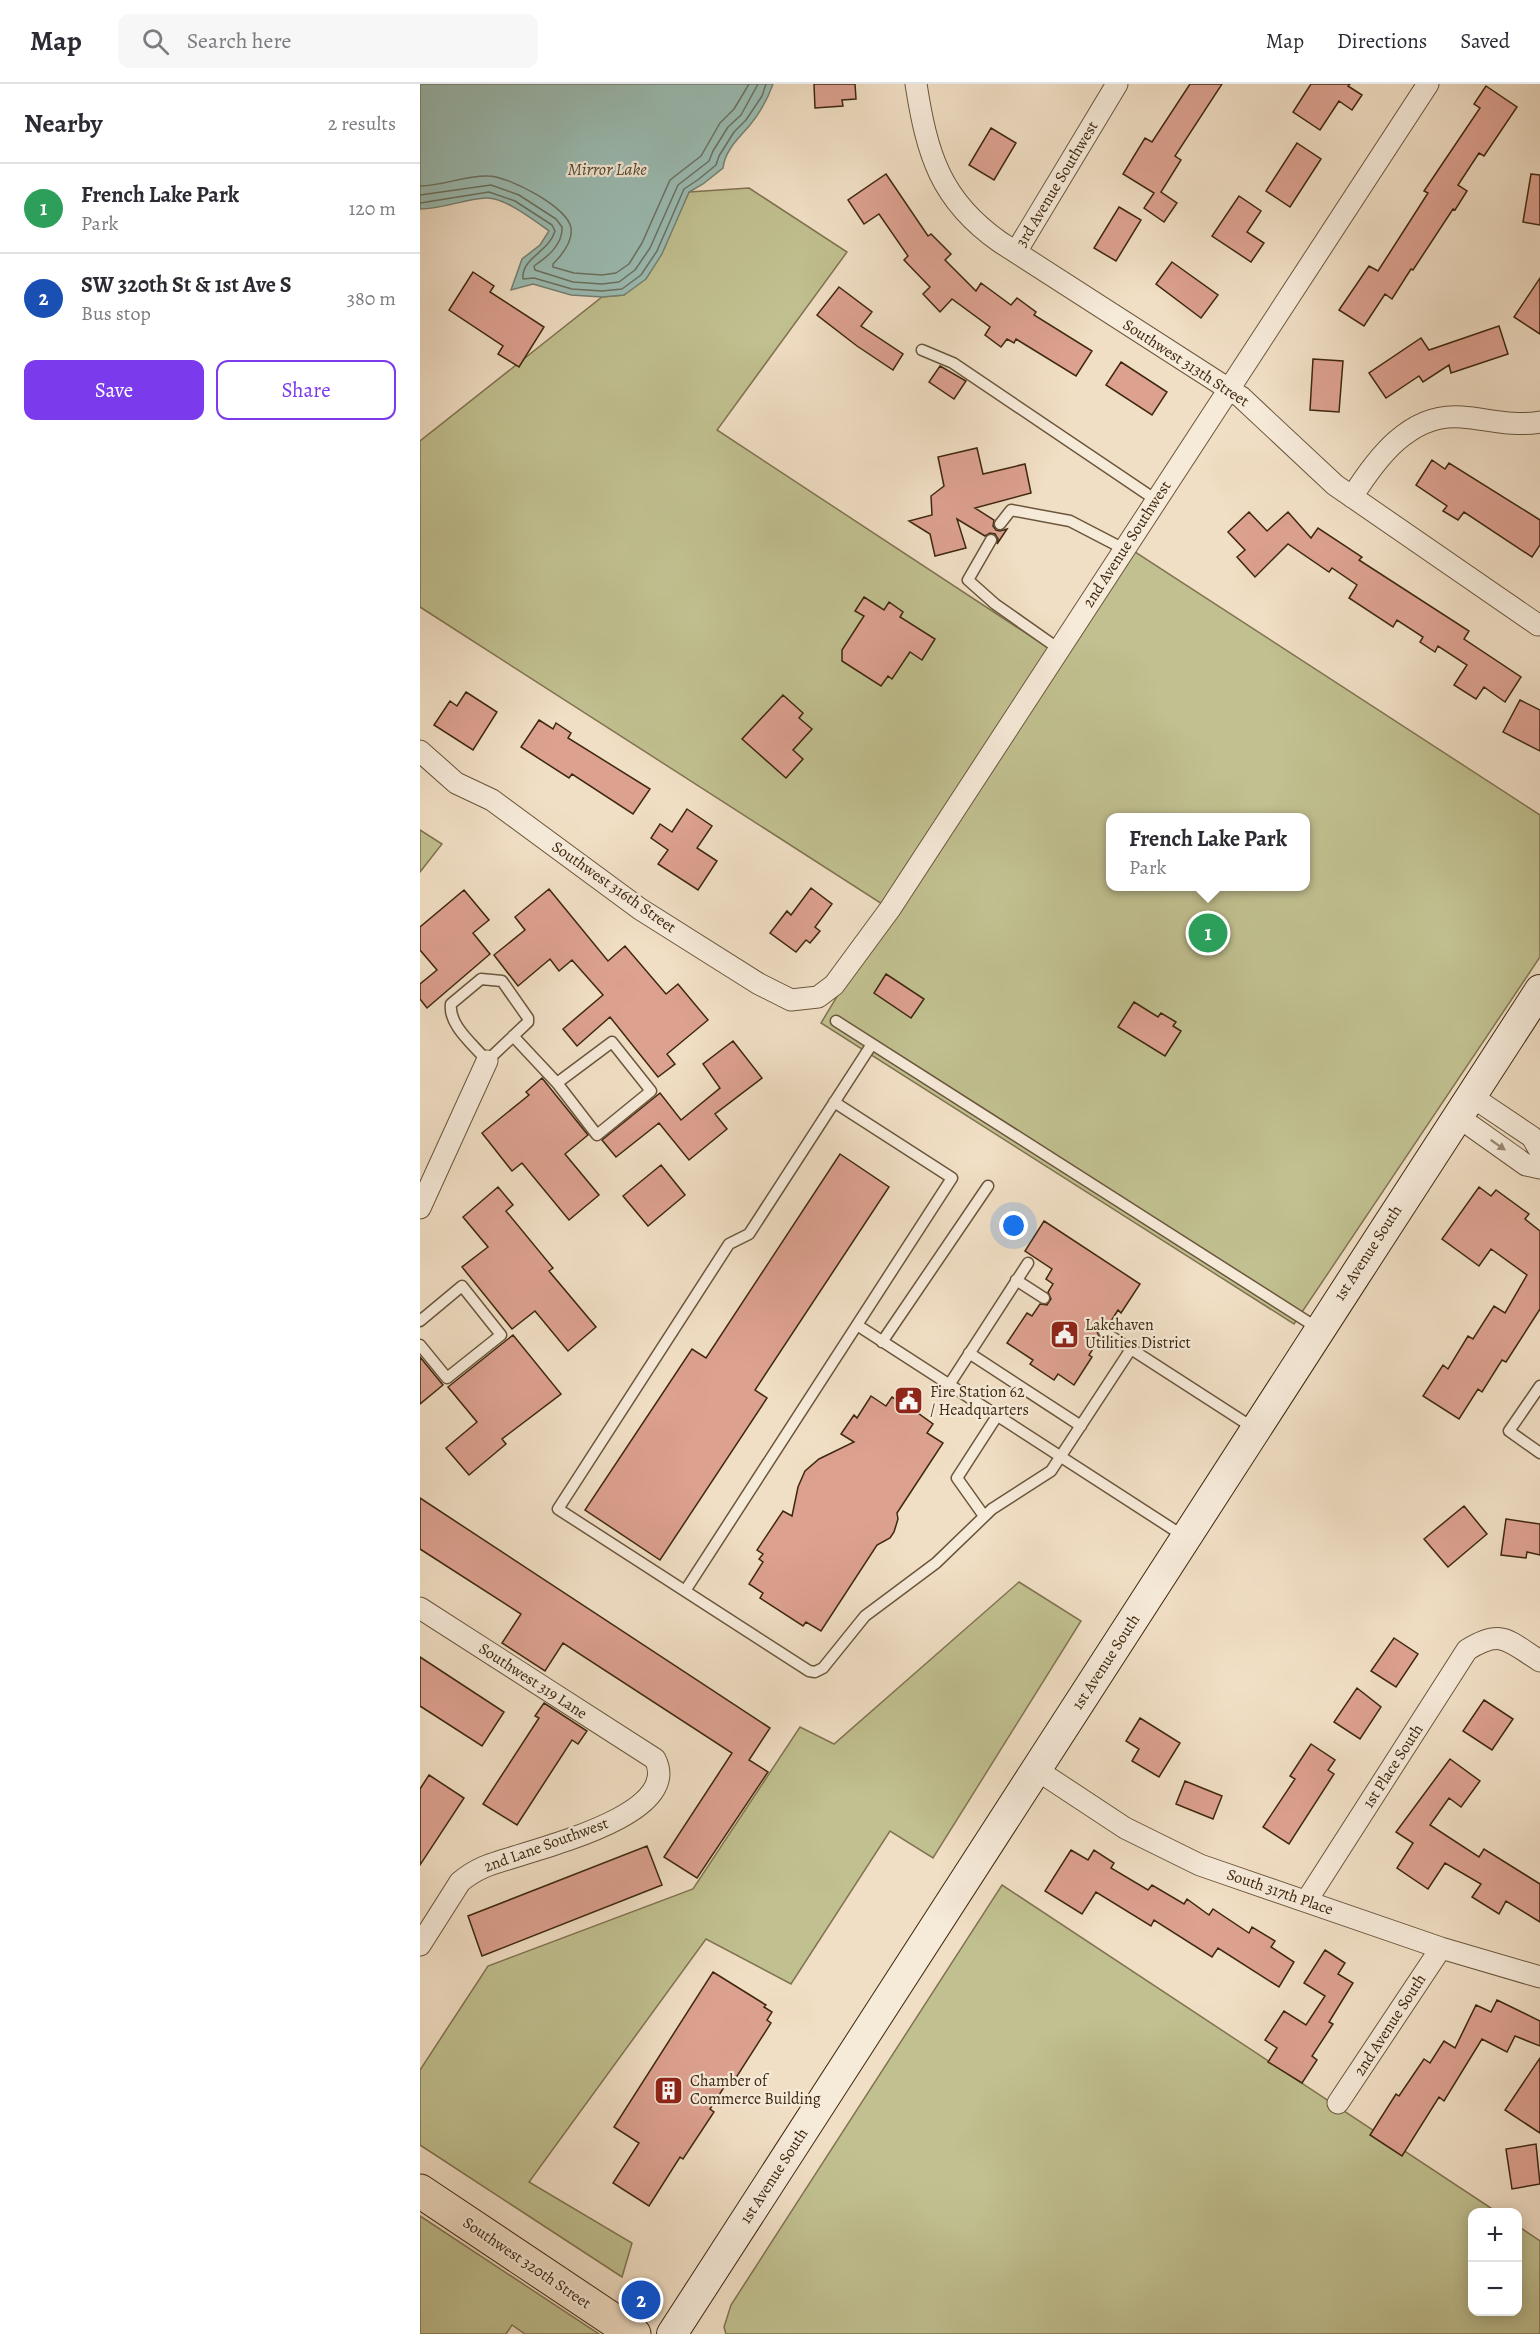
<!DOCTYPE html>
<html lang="en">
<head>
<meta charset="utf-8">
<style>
  body { margin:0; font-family:Alegreya,serif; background:#f7f7f7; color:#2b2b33 }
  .controls { position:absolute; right:18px; bottom:18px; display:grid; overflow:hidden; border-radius:12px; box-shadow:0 3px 15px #0003 }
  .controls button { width:54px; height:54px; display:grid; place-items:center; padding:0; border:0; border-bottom:2px solid #e1e1e2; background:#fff; color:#2b2b33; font:30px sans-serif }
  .you { position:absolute; left:594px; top:1142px; width:21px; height:21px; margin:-15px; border:4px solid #fff; border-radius:50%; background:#1a73e8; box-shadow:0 0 0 9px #1a73e833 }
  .badge { display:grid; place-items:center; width:39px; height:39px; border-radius:50%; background:#7c3aed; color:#fff; font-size:20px; font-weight:700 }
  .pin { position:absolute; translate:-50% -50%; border:3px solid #fff; box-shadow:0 2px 6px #0006 }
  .popup { position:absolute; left:686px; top:729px; width:204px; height:78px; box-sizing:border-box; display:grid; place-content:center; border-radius:12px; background:#fff; filter:drop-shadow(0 2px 4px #0005); font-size:20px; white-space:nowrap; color:#7c7c81 }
  .popup b { font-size:22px; color:#2b2b33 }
  .popup::after { content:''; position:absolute; left:50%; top:100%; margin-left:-12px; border:12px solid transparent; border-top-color:#fff }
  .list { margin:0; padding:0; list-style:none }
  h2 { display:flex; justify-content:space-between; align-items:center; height:78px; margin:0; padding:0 24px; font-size:26px }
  h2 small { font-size:20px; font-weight:400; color:#7c7c81 }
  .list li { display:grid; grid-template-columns:39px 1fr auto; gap:18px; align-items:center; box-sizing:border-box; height:90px; padding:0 24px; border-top:2px solid #e1e1e2 }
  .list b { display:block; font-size:22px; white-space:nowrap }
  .list p { margin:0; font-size:20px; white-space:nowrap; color:#7c7c81 }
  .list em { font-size:20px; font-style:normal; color:#7c7c81 }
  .actions { display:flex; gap:12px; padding:18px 24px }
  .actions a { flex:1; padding:14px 0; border:2px solid #7c3aed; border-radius:12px; text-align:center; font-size:21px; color:#7c3aed }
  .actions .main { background:#7c3aed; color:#fff }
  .icon { flex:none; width:33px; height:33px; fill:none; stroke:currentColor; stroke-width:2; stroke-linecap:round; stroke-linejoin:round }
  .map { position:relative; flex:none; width:1120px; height:2250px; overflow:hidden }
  header { display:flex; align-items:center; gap:36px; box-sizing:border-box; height:84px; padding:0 30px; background:#fff; border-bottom:2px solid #e1e1e2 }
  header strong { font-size:28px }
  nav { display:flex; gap:33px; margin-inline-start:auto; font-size:21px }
  .search { width:420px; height:54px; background:#f7f7f7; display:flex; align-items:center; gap:15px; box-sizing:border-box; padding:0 21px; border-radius:12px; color:#7c7c81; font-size:22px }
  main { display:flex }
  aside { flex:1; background:#fff }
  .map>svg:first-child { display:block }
</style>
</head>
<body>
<header>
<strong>Map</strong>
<div class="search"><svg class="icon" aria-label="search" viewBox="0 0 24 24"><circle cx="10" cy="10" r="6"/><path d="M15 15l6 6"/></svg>Search here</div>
<nav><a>Map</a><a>Directions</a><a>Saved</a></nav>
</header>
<main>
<aside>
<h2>Nearby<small>2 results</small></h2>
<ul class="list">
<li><span class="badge" style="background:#2e9e5b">1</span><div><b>French Lake Park</b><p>Park</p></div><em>120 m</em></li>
<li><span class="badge" style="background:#1a4fb4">2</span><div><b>SW 320th St &amp; 1st Ave S</b><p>Bus stop</p></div><em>380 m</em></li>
</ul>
<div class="actions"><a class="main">Save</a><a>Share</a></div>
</aside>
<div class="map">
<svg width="1120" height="2250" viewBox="0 0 1120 2250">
  <rect width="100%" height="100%" fill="#f1dfc5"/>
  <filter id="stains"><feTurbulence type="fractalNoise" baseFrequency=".00333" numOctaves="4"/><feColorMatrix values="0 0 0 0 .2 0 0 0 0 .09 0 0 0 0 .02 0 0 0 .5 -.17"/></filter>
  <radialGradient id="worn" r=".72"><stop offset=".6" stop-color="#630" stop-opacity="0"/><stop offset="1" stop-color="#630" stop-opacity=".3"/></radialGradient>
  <path fill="#c1c090" stroke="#807450" stroke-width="1.5" fill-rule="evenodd" d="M329 104 427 168 297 346 636 569 706 462 1120 731V873L874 1240 401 939 470 825 0 523V357L182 213 204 211 258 132 269 108ZM690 734H886V802H690Z
    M0 746 22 760 0 788Z
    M599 1498 661 1537 513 1774 470 1747 371 1900 286 1855 109 2098 212 2159 202 2193 0 2061V1986L68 1882 273 1805 380 1643 414 1660Z
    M582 1801 1077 2128H1052V2228H1098V2142L1120 2157V2250H306L304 2243 311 2221Z
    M0 2132 179 2250H105L92 2241 86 2250H0Z"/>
  <path fill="#9bbdb4" stroke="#768172" stroke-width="1.5" d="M0 0H353C348 14 340 29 330 41 319 54 305 66 303 84L283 100 269 108 242 170 226 195 204 211 182 213 151 211 113 200 91 206 102 175 120 161 129 147C114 136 84 113 66 114 44 115 23 125 0 125Z"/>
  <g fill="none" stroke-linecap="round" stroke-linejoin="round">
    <path stroke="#6c7262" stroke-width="1.5" d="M0 102C23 102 46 91 68 92 88 92 148 123 151 144 153 157 142 171 133 180V183L154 189 182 191 196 189 209 180 222 159 250 96 281 72 300 39 314 25 329 0
      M0 111 71 101 99 111 136 135 142 143C143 161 127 173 114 182L115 186 153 198 182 200 199 198 215 186 230 164 258 101 289 77 293 67 308 43 321 31 338 0
      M0 119 69 108 95 117 132 141 135 147C129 168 101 174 103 195L114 194 152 205 182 207 202 205 221 191 237 167 264 105 279 95 296 81 299 72 314 48 326 36 342 12 346 0"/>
  </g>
  <path fill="#dda190" stroke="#3e280f" stroke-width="1.5" d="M394 0H435L436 15 422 16 423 22 395 24Z
    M770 0H802L755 72 761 76 741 108 757 119 744 138 724 124 734 109 703 90 725 54 732 58Z
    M891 0H930L928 2 942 11 932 26 919 17 900 46 873 28Z
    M1066 2 1097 23 1064 72 1059 69 1038 101 1047 107 1035 126 1033 125 993 186 991 185 972 215 965 210 944 242 919 226 949 182 958 187 1008 109 1004 107 1060 24 1054 20Z
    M571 44 596 59 574 96 549 81Z
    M877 59 901 75 870 123 846 107Z
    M466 90 508 152 511 150 531 170 525 176 556 207 561 199 591 221 597 214 616 228 614 231 672 267 656 292 596 255 594 259 587 255 581 263 565 251 570 243 532 215 520 228 503 210 510 203 484 176 488 172 459 130 444 140 428 116Z
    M1111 90 1120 91V141L1103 138Z
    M819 112 841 127 827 148 844 159 831 178 792 152Z
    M699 123 721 136 696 177 674 164Z
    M752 178 798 211 781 234 736 200Z
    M53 188 74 202 70 208 124 243 99 283 78 270 83 262 29 226Z
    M1120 194V250L1094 233Z
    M419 203 452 228 441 242 483 270 473 286 437 262 397 231Z
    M1079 242 1088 270 1031 289 1029 281 1003 298 999 292 966 314 949 289 1001 254 1009 266Z
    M893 275 923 277 919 328 890 326Z
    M701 278 747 308 732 331 686 301Z
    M520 282 546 297 534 315 509 298Z
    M557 364 563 390 605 380 611 409 555 424 574 436 573 442 576 446 580 447 587 445 577 460 578 455 575 450 570 449 565 452 537 435 546 464 515 472 510 450 489 437 512 431 511 412 524 402 518 373Z
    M1012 376 1025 385 1029 379 1120 436V461L1112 473 1044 428 1038 436 1023 427 1027 422 996 401Z
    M829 428 847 447 868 428 891 454 898 444 942 473 939 476 1049 547 1044 555 1101 593 1085 618 1064 603 1056 615 1034 601 1047 581 1018 562 1015 568 1000 558 1003 553 977 536 973 543 929 514 937 501 912 484 909 488 868 460 835 493 817 473 825 466 808 448Z
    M444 513 464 526 469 518 483 528 480 533 515 555 502 576 490 568 472 595 468 592 461 602 422 577V566L444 532 435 527Z
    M46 608 77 628 53 666 14 641 30 617 37 622Z
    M363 611 383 629 379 634 392 645 373 666 383 675 366 694 322 655Z
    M1100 616 1120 626V667L1083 648Z
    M119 636 133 645 136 639 151 649 148 654 230 705 213 730 152 690 149 694 101 663Z
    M267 725 292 742 277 764 297 777 278 806 238 780 248 766 231 754 240 740 252 748Z
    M391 804 412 820 395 843 400 847 390 859 386 856 376 868 350 849 367 827 371 831Z
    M129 805 188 877 205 862 246 910 258 900 288 936 247 970 255 980 238 993 190 933 157 962 143 945 183 911 152 876 139 887 130 875 98 902 74 871 105 846 95 833Z
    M44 806 69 836 53 849 70 870 7 924 0 915V900L17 886 0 866V843Z
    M466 890 504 915 491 934 454 909Z
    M714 918 738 933 741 929 756 938 753 942 761 947 745 972 698 943Z
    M313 957 342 994 295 1030 307 1045 269 1076 239 1039 196 1073 182 1056 240 1009 261 1036 300 1004 283 980Z
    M122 994 168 1051 145 1070 179 1111 149 1136 102 1079 92 1087 62 1049 109 1011 106 1008Z
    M420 1070 469 1103 335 1306 347 1314 240 1476 165 1426 272 1265 286 1274Z
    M241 1081 265 1111 228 1142 203 1112Z
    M78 1103 93 1121 86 1127 133 1184 129 1187 176 1243 148 1267 115 1227 92 1245 42 1183 68 1163 43 1133Z
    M1059 1103 1071 1112 1076 1106 1109 1130 1105 1135 1120 1147V1225L1086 1278 1082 1276 1062 1308 1058 1305 1039 1335 1003 1312 1023 1281 1028 1285 1048 1252 1053 1255 1074 1222 1085 1229 1107 1191 1071 1165 1059 1182 1022 1155Z
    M624 1137 720 1200 701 1229 698 1226 688 1242 684 1241 678 1244 677 1248 680 1254 669 1271 672 1273 654 1301 638 1290 634 1296 610 1280 613 1276 587 1259 607 1229 612 1232 620 1220 627 1221 631 1215 628 1208 633 1200 626 1195 632 1185 605 1167Z
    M93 1251 141 1310 82 1355 86 1360 49 1391 26 1364 57 1338 28 1303Z
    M0 1273 23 1301 0 1320Z
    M451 1312 466 1322 472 1313 483 1320 484 1319 513 1340 507 1349 523 1359 477 1429 478 1435 474 1448 470 1454 457 1461 401 1547 386 1538 383 1542 340 1514 343 1509 329 1500 343 1478 339 1475 343 1470 337 1466 363 1427 372 1432 378 1403 385 1387 399 1375 434 1358 421 1350 434 1331 437 1334Z
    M0 1414 350 1644 329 1676 348 1688 277 1794 244 1773 312 1669 143 1559 125 1587 82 1559 101 1530 0 1465Z
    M1044 1422 1067 1450 1028 1483 1004 1455Z
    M1086 1435 1120 1440V1471L1107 1468 1106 1474 1081 1471Z
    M974 1554 998 1570 976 1603 951 1587Z
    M0 1573 84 1628 62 1662 0 1622Z
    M937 1604 961 1623 940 1655 914 1638Z
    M1064 1616 1093 1635 1072 1666 1043 1647Z
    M124 1619 167 1647 158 1660 152 1656 97 1741 63 1720 119 1634 115 1632Z
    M720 1634 760 1659 739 1693 712 1677 719 1665 706 1657Z
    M891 1660 915 1676 908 1686 914 1690 869 1760 843 1743 875 1695 870 1692Z
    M1030 1675 1060 1697 1041 1723 1029 1714 1010 1741 1059 1773 1064 1765 1120 1800V1838L1086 1817 1079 1830 1052 1813 1061 1800 1025 1779 1008 1805 977 1784 993 1759 976 1748Z
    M9 1691 44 1714 0 1781V1705Z
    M765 1697 802 1712 793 1735 756 1720Z
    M227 1762 242 1801 62 1872 48 1832Z
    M651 1766 668 1776 674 1766 694 1779 691 1784 728 1806 732 1801 764 1820 767 1815 789 1831 793 1825 829 1849 832 1843 855 1857 851 1863 874 1878 859 1903 798 1864 792 1873 734 1836 731 1842 676 1808 662 1830 625 1807Z
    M905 1866 925 1879 918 1890 933 1899 909 1938 913 1940 892 1972 897 1976 882 1999 848 1978 857 1964 845 1956 864 1927 886 1941 905 1912 884 1899Z
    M293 1888 346 1921 344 1923 352 1928 347 1936 351 1939 312 2000 308 1997 290 2025 294 2028 263 2075 260 2073 229 2122 193 2099 219 2059 194 2043Z
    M1077 1916 1120 1937V1962L1095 1952 1087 1968 1062 1955 1024 2017 1019 2013 982 2072 950 2051 976 2010 979 2012 1004 1975 1010 1979 1024 1957 1035 1964 1056 1921 1071 1928Z
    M1120 1974V2049L1085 2026Z
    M1116 2060 1120 2100 1092 2105 1086 2065Z"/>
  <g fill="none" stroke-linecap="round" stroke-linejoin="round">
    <defs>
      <path id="service" d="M502 266 533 279 736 416
        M580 440 591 426 650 437 704 465
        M571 456 548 496 575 520 639 565
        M61 895 82 897 108 934V938L67 977C54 961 28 941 31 920Z
        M416 937 899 1245
        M93 952 137 999 192 958 231 1007 177 1051 137 999
        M414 1018 532 1094 265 1507 138 1425 309 1160 329 1150 452 960
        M596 1196 624 1214
        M0 1237 42 1202 81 1251 27 1294 0 1261
        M437 1241 765 1453
        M684 1248 711 1265
        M462 1258 568 1102
        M549 1269 661 1342
        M529 1301 608 1179
        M1120 1302 1089 1347 1120 1369
        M564 1432 537 1394 577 1332
        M265 1507 389 1587 395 1588 403 1584 445 1532 516 1479 572 1425 631 1387 711 1265 835 1345"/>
      <path id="minor" d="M496 0C507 70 520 116 580 158L821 313 915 401 1118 541
        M596 168 697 0
        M932 413C956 375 990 328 1042 333 1068 335 1093 343 1120 338
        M0 667 36 699 72 716 220 825 339 900 371 916 398 913 414 901 470 825 1008 0
        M1051 1012 1112 1053 1120 1067
        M1037 1032 1106 1081 1120 1084
        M0 1124 67 977
        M0 1524 235 1675C266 1735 99 1768 64 1783 55 1787 47 1792 40 1798L0 1861
        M617 1686 705 1744 780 1781 1021 1864 1120 1893
        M887 1816 1047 1566C1082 1544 1088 1557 1120 1577
        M918 2019 1021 1864"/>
      <path id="secondary" d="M252 2250C544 1804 829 1353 1120 906"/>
      <path id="primary" d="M0 2107 214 2250"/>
    </defs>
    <use href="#service" stroke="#6b563c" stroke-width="13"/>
    <use href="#minor" stroke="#6b563c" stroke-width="23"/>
    <use href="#secondary" stroke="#3e280f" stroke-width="32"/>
    <use href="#primary" stroke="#3e280f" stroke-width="35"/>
    <use href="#service" stroke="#f6ead9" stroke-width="10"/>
    <use href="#minor" stroke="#f6ead9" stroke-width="21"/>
    <use href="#secondary" stroke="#f6ead9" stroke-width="30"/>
    <use href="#primary" stroke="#f1dfc5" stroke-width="33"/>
  </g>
  <defs><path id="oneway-solid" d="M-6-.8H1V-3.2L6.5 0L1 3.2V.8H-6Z" transform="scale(1.5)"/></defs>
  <use fill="#9a8974" href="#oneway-solid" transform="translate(1078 1061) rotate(35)"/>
  <defs>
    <symbol id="civic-square" viewBox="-11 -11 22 22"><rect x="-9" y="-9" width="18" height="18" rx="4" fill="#8f2418" stroke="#f6ead9"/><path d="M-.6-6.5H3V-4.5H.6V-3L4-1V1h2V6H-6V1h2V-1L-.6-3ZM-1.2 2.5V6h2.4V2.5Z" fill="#fff"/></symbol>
    <symbol id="building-square" viewBox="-11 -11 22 22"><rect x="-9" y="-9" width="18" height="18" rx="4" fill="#8f2418" stroke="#f6ead9"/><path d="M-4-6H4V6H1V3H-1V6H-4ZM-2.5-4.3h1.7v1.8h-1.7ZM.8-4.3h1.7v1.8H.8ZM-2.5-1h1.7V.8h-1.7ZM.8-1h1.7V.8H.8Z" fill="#fff"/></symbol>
  </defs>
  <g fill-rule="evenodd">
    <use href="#civic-square" x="628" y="1234" width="33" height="33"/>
    <use href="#civic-square" x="472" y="1300" width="33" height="33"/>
    <use href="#building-square" x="232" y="1990" width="33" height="33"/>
  </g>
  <g text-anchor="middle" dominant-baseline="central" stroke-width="4.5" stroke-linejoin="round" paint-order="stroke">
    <g font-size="16" fill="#3e280f" stroke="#f6ead9">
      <text transform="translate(637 100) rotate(-59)">3rd Avenue Southwest</text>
      <text transform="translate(766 279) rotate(33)">Southwest 313th Street</text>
      <text transform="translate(707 460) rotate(-57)">2nd Avenue Southwest</text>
      <text transform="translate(194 803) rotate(35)">Southwest 316th Street</text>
      <text transform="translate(948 1169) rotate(-57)">1st Avenue South</text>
      <text transform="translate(686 1578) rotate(-57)">1st Avenue South</text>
      <text transform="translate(113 1597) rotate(33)">Southwest 319 Lane</text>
      <text transform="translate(973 1682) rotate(-57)">1st Place South</text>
      <text transform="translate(126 1761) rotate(-20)">2nd Lane Southwest</text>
      <text transform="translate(860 1808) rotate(19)">South 317th Place</text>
      <text transform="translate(970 1941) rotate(-57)">2nd Avenue South</text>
      <text transform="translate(354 2092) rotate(-57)">1st Avenue South</text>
      <text transform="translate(107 2179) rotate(34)">Southwest 320th Street</text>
    </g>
    <g font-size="16" fill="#3e280f" stroke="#f6ead9" text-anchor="start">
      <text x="665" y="1241">Lakehaven<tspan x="665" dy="18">Utilities District</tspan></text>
      <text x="510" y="1308">Fire Station 62<tspan x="510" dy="18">/ Headquarters</tspan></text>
      <text x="270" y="1997">Chamber of<tspan x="270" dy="18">Commerce Building</tspan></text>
    </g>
    <g font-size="18" font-style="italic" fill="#554d38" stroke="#f6ead9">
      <text x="187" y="85">Mirror Lake</text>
    </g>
  </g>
  <rect width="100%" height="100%" filter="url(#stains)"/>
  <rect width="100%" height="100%" fill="url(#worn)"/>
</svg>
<div class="controls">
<button>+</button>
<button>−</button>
</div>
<div class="you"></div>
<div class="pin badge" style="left:788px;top:849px;background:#2e9e5b">1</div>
<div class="popup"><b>French Lake Park</b>Park</div>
<div class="pin badge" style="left:221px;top:2216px;background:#1a4fb4">2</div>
</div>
</main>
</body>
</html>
